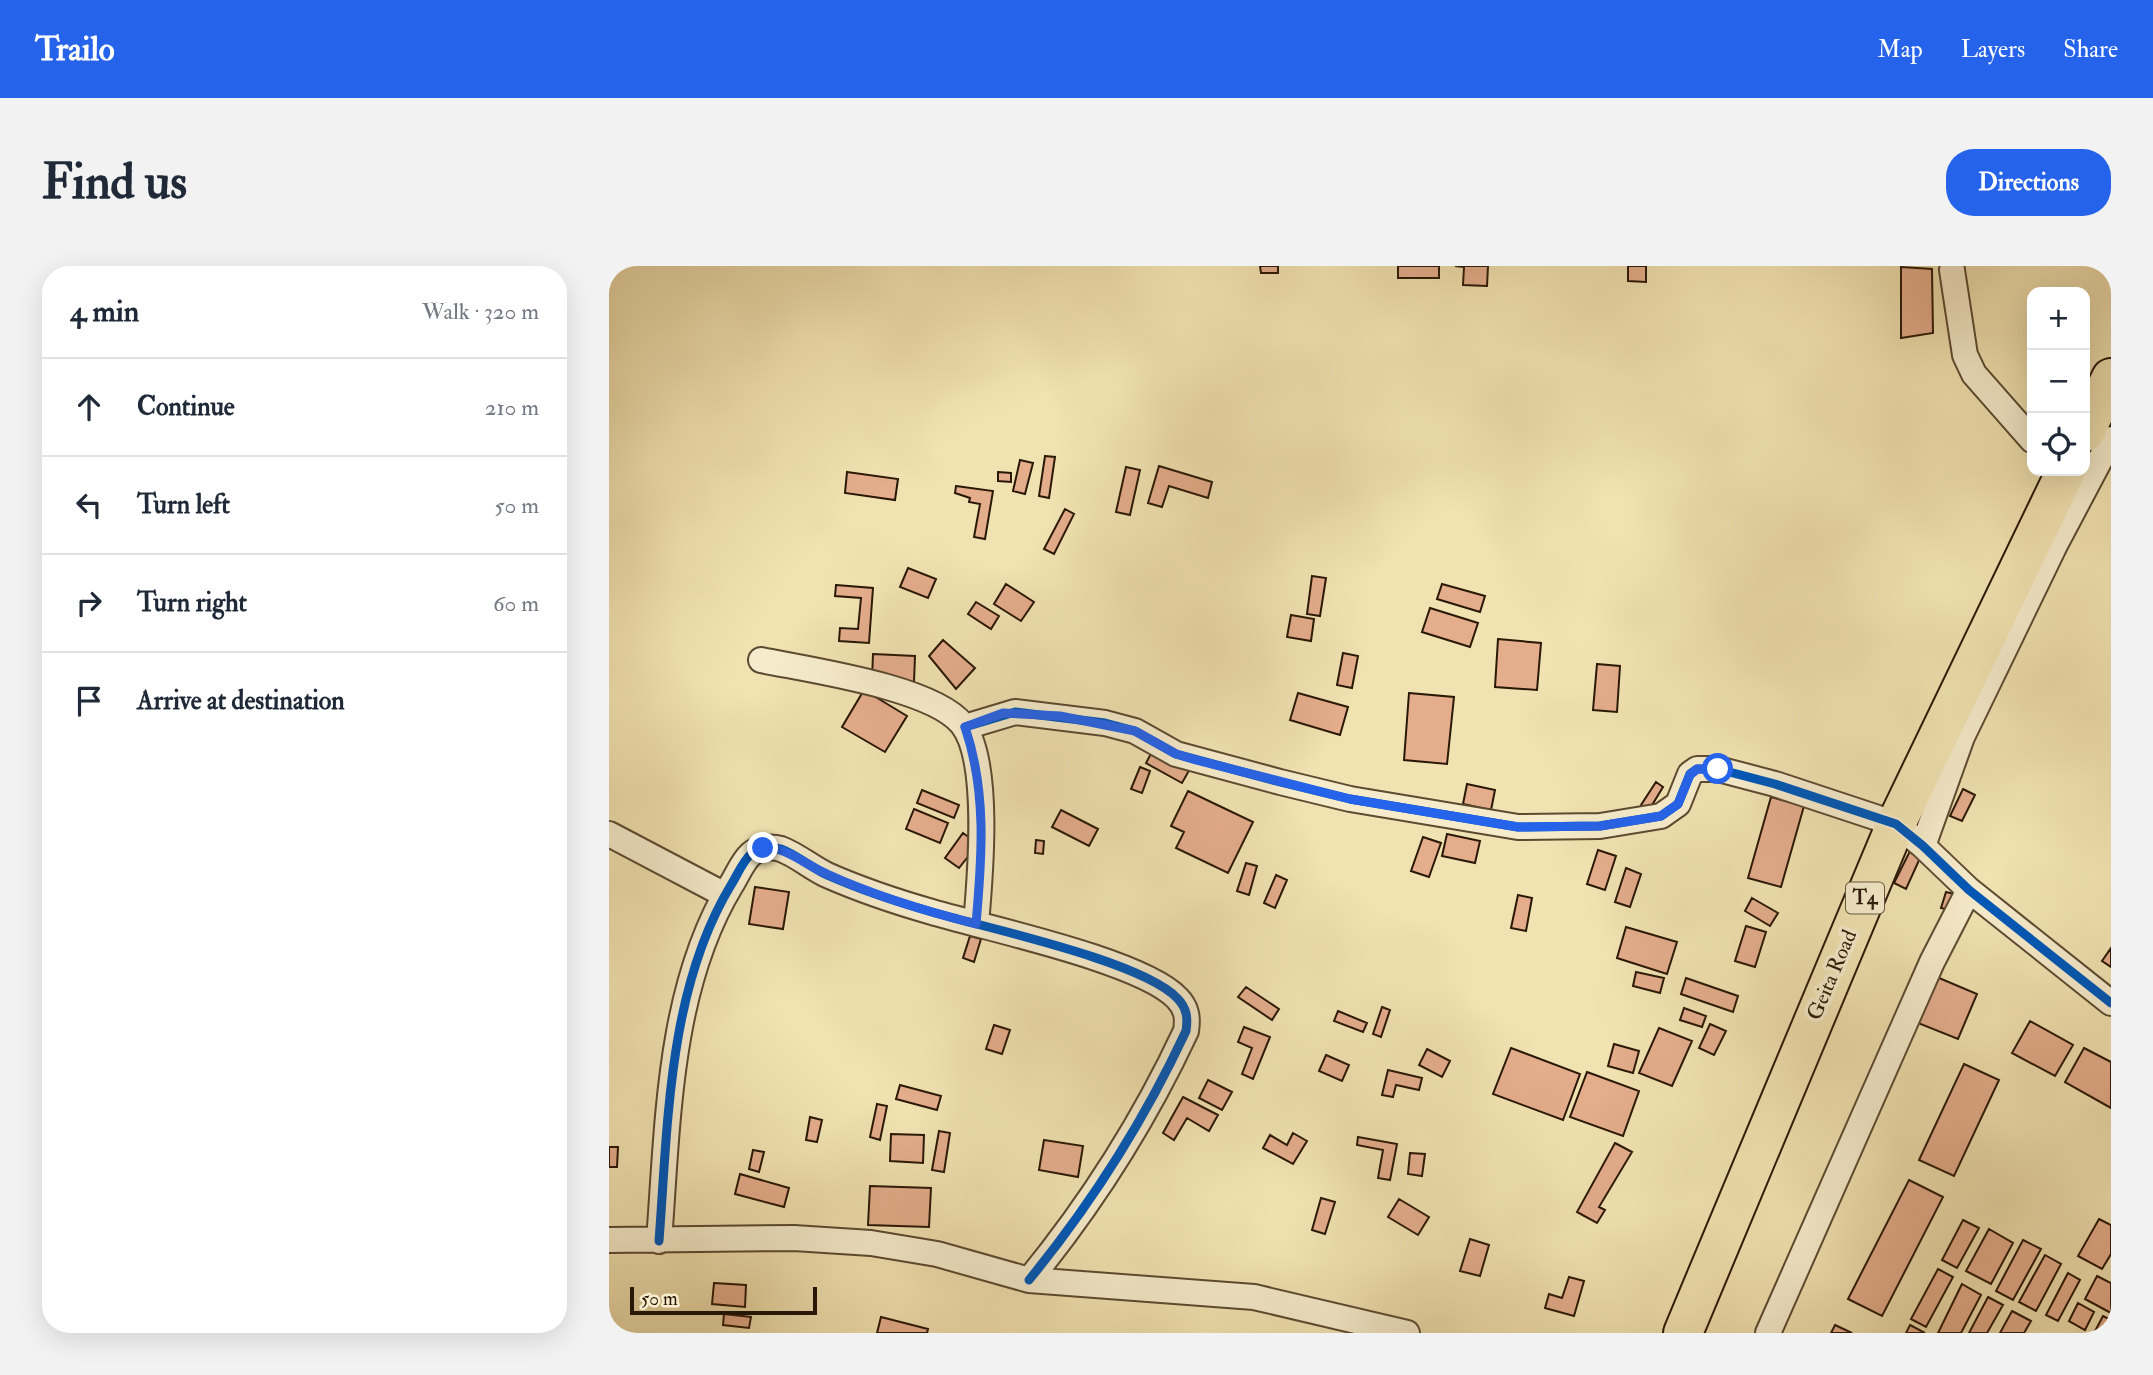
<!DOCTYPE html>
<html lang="en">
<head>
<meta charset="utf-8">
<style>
  body { margin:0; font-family:"IM FELL Double Pica",serif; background:#f2f2f3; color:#1f2937 }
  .controls { position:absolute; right:21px; top:21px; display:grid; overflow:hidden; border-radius:14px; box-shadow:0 7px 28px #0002 }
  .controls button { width:63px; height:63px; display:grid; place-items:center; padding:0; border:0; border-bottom:2px solid #e0e1e3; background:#fff; color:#1f2937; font:35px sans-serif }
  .scale { position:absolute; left:21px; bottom:18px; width:187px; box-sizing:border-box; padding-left:7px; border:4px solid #2a1806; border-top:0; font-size:19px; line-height:24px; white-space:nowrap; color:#2a1806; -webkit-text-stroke:5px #f6eccc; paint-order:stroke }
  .stop { position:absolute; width:21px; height:21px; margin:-16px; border:5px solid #2563eb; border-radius:50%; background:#fff }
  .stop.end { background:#2563eb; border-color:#fff; box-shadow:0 2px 7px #0008 }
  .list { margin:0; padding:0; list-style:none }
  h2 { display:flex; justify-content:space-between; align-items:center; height:91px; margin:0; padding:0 28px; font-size:30px }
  h2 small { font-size:23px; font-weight:400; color:#747a83 }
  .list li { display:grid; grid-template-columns:46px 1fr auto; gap:21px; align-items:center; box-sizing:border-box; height:98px; padding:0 28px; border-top:2px solid #e0e1e3 }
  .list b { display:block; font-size:26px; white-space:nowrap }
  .list em { font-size:23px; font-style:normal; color:#747a83 }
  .icon { flex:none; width:38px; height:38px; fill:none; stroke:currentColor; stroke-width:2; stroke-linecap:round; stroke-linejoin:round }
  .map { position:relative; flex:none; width:1502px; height:1067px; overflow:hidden; border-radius:28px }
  header { display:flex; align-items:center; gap:42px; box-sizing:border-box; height:98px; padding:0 35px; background:#2563eb; color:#fff }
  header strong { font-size:33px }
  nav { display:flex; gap:38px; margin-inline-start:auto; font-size:24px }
  .intro { display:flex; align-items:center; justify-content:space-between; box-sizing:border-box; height:168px; padding:0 42px }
  h1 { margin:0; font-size:49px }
  .button { padding:18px 32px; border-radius:28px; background:#2563eb; color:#fff; font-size:24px; font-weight:700 }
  main { display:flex; gap:42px; padding:0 42px }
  aside { flex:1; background:#fff; border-radius:28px; box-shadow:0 7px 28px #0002 }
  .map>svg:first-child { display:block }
</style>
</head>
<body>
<header>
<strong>Trailo</strong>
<nav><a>Map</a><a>Layers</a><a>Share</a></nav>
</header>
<div class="intro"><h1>Find us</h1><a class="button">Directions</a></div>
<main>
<aside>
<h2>4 min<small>Walk · 320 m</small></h2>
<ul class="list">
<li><svg class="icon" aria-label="ahead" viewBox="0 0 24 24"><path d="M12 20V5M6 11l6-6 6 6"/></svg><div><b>Continue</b></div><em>210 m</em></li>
<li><svg class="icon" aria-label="left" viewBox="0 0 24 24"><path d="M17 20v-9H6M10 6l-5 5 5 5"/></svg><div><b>Turn left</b></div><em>50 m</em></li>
<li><svg class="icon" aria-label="right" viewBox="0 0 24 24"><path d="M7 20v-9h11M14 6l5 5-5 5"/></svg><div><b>Turn right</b></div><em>60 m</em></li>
<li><svg class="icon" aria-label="arrive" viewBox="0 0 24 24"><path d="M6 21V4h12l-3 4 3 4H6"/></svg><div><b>Arrive at destination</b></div></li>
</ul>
</aside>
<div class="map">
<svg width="1502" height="1067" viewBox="0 0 1502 1067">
  <rect width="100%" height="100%" fill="#f1e2b1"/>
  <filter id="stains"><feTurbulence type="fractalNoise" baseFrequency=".00286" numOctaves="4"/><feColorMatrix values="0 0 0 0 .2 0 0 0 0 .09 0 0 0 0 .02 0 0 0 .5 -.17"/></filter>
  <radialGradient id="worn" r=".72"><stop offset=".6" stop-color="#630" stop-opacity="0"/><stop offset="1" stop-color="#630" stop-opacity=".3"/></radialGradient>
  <path fill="#e4ad8c" stroke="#2a1806" stroke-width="2" d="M651 0H669V7H652Z
    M789 0H830V12H789Z
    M846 0H879L878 20 854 19 855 1Z
    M1019 0H1037V16L1019 15Z
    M1292 1 1323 3 1324 67 1292 72Z
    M436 190 446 191 440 232 430 230Z
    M411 194 424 197 416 228 404 225Z
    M550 200 603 216 599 232 560 220 553 241 539 237Z
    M517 201 531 204 521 249 507 246Z
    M238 206 289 213 286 234 236 227Z
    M389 206 402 207V216L389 215Z
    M347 220 384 225 376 273 365 271 371 238 360 236 361 232 346 227Z
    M456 243 465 248 445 288 435 283Z
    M299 302 327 313 319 332 291 321Z
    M703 310 717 312 711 350 698 348Z
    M397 318 425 336 412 355 385 338Z
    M833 318 876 330 871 346 828 333Z
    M227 319 264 322 260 377 230 375 231 362 249 363 252 332 226 330Z
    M367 336 390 350 382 363 359 348Z
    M821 342 869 357 861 381 813 366Z
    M682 349 705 353 702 375 678 371Z
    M889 373 932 377 928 424 886 421Z
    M334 374 366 402 347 423 320 390Z
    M734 387 749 390 743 422 728 419Z
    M264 388 306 390 305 416 263 413Z
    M988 398 1011 400 1008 446 984 444Z
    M255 424 298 450 276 486 233 461Z
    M689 427 739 441 731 469 681 454Z
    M800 427 845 431 838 498 795 494Z
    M545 482 582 501 573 517 537 497Z
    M531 501 541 505 533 527 522 523Z
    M1047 516 1054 521 1040 544 1032 539Z
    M858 518 886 524 882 544 854 538Z
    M1354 523 1366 529 1353 555 1341 550Z
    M313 524 350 539 345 552 308 537Z
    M579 525 644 556 619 607 567 582 575 566 562 560Z
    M1162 531 1195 540 1172 621 1139 612Z
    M305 543 339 557 331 577 297 563Z
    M452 544 489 563 480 580 443 561Z
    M354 567 369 578 350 602 336 592Z
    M838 568 871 575 866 597 833 590Z
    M814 571 832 577 820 611 802 605Z
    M427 574 435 575 434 588 426 587Z
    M989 584 1007 590 996 624 978 618Z
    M1301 585 1312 590 1297 623 1285 617Z
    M637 597 648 600 640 629 628 625Z
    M1017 602 1032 608 1021 641 1006 636Z
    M667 609 678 614 666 642 655 637Z
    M146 621 180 626 174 663 140 658Z
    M1337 626 1349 629 1345 645 1332 642Z
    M909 629 923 632 917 665 902 662Z
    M1143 632 1169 647 1161 660 1136 645Z
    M1137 660 1157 666 1146 701 1126 695Z
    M1017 661 1068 676 1058 708 1008 692Z
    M361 670 372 673 365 696 354 692Z
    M1502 682V701L1493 695Z
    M1027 706 1055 712 1051 727 1024 720Z
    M1323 709 1368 728 1349 773 1304 755Z
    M1077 712 1129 730 1124 746 1072 728Z
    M637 721 670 743 663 754 629 731Z
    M773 741 781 744 772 771 764 768Z
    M1075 742 1097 750 1093 761 1071 754Z
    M729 745 758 757 754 766 725 755Z
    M1421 755 1464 779 1446 810 1403 787Z
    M1101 758 1117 765 1105 789 1090 782Z
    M385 759 401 764 393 788 377 783Z
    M635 761 661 771 644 813 633 808 643 782 629 776Z
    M1050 762 1083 775 1063 820 1030 807Z
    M1005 778 1030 785 1024 807 999 800Z
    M902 782 971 808 954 854 884 828Z
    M1475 782 1502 796V842L1456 816Z
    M818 783 841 795 833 811 810 799Z
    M717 789 740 799 733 815 710 805Z
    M1355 798 1390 814 1345 910 1310 894Z
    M779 804 813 812 810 824 787 819 784 831 773 829Z
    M978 806 1030 825 1014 870 961 851Z
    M599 814 623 826 613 844 590 832Z
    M291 819 332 830 328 844 287 833Z
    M574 831 609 849 600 865 578 852 565 874 554 867Z
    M268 838 278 840 271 874 261 871Z
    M201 851 213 854 208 876 197 874Z
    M330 865 341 867 335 906 323 904Z
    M684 867 698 875 684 898 654 882 661 869 678 879Z
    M282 868 315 869 314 897 281 895Z
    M749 871 788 878 781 914 769 912 774 884 748 879Z
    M435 874 474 880 469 911 430 904Z
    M1006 877 1023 886 990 941 996 944 988 957 968 946Z
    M0 881H9L8 901H0Z
    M144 884 155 886 150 906 140 903Z
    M801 887 816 888 813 910 799 908Z
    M131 908 180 922 175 941 126 928Z
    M1300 914 1334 931 1273 1050 1239 1033Z
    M261 920 322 922 320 961 259 959Z
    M712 932 726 936 716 968 703 964Z
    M790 933 820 951 809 969 779 951Z
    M1490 953 1502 959V988L1493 1003 1469 990Z
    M1354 954 1370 962 1348 1002 1333 994Z
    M1380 963 1404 977 1382 1018 1357 1005Z
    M861 973 880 979 871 1010 851 1005Z
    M1414 974 1432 983 1404 1034 1387 1025Z
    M1436 989 1452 998 1427 1045 1410 1036Z
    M1329 1003 1344 1011 1317 1061 1302 1053Z
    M1459 1007 1471 1014 1449 1055 1437 1049Z
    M1488 1010 1502 1017V1047L1476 1033Z
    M960 1011 975 1015 965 1050 936 1042 940 1028 953 1032Z
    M105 1017 137 1019 136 1041 103 1038Z
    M1353 1018 1372 1029 1352 1067H1329Z
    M1379 1031 1394 1039 1378 1067H1360Z
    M1469 1037 1485 1046 1476 1064 1460 1055Z
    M1403 1045 1422 1055 1415 1067H1391Z
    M115 1048 142 1051 140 1062 114 1059Z
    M1494 1050 1502 1054V1067H1485Z
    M272 1051 319 1063 318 1067H268Z
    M1226 1059 1243 1067H1222Z
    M1301 1059 1316 1067H1297Z"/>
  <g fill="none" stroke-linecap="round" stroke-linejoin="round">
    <defs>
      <path id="minor" d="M1343 4 1356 89 1365 108 1423 174
        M152 394C200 404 323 421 353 458 382 494 371 613 367 658
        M356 461 406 446 496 457 526 465 567 488 671 516 741 533 909 561 991 560 1052 550 1069 538 1081 508 1088 503H1109L1166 518 1287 558 1314 580 1360 624 1502 737
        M0 568 116 629
        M1314 580 1353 471 1446 279 1502 173
        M0 974 185 972 262 977 328 988 420 1014 645 1031 798 1067
        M50 975C59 858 59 723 122 619 128 610 133 596 142 588 150 581 162 580 172 583 188 589 203 602 218 609 252 624 288 636 323 646 377 662 533 695 568 732 578 742 579 752 577 765 535 855 483 937 420 1014
        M1159 1067 1323 696 1360 624"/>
      <path id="trunk" d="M1476 166 1502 112
        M1074 1067 1287 558 1457 205"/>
    </defs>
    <use href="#minor" stroke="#5c4a31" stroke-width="28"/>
    <use href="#trunk" stroke="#2a1806" stroke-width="42"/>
    <use href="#minor" stroke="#f6eccc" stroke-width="24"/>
    <use href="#trunk" stroke="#f1e2b1" stroke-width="38"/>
    <defs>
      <path id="cycleway" d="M356 461 406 446 496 457 526 465 567 488 671 516 741 533 909 561 991 560 1052 550 1069 538 1081 508 1088 503H1109L1166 518 1287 558 1314 580 1360 624 1502 737
        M50 975C59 858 59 723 122 619 128 610 133 596 142 588 150 581 162 580 172 583 188 589 203 602 218 609 252 624 288 636 323 646 377 662 533 695 568 732 578 742 579 752 577 765 535 855 483 937 420 1014"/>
    </defs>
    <use href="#cycleway" stroke="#f6eccc" stroke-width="13"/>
    <use href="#cycleway" stroke="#0057b8" stroke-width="9"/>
  </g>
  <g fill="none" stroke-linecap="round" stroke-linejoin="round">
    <path stroke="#2563eb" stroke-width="9" d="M154 582C177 580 196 599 218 608 266 630 316 645 367 658 373 591 378 526 356 461L394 447 451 450 526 465 567 488 587 494 741 533 909 561 991 560 1052 550 1069 538 1081 509 1088 503H1109"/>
  </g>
  <g text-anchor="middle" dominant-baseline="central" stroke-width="7" stroke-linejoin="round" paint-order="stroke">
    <rect fill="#f6eccc" stroke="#675841" stroke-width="2" x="1237" y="616.5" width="38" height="31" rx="5"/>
    <g font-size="19" font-weight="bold" fill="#2a1806">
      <text x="1256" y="632">T4</text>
    </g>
    <g font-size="21" fill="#2a1806" stroke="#f6eccc">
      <text transform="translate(1223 709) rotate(-67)">Geita Road</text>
    </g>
  </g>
  <rect width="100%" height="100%" filter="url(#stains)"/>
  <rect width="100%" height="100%" fill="url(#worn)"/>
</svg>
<div class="controls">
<button>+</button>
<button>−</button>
<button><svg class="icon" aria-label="locate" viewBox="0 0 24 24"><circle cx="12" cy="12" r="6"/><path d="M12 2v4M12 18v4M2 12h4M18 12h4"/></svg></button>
</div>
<div class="scale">50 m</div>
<div class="stop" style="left:1109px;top:503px"></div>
<div class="stop end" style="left:154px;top:582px"></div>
</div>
</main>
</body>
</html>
